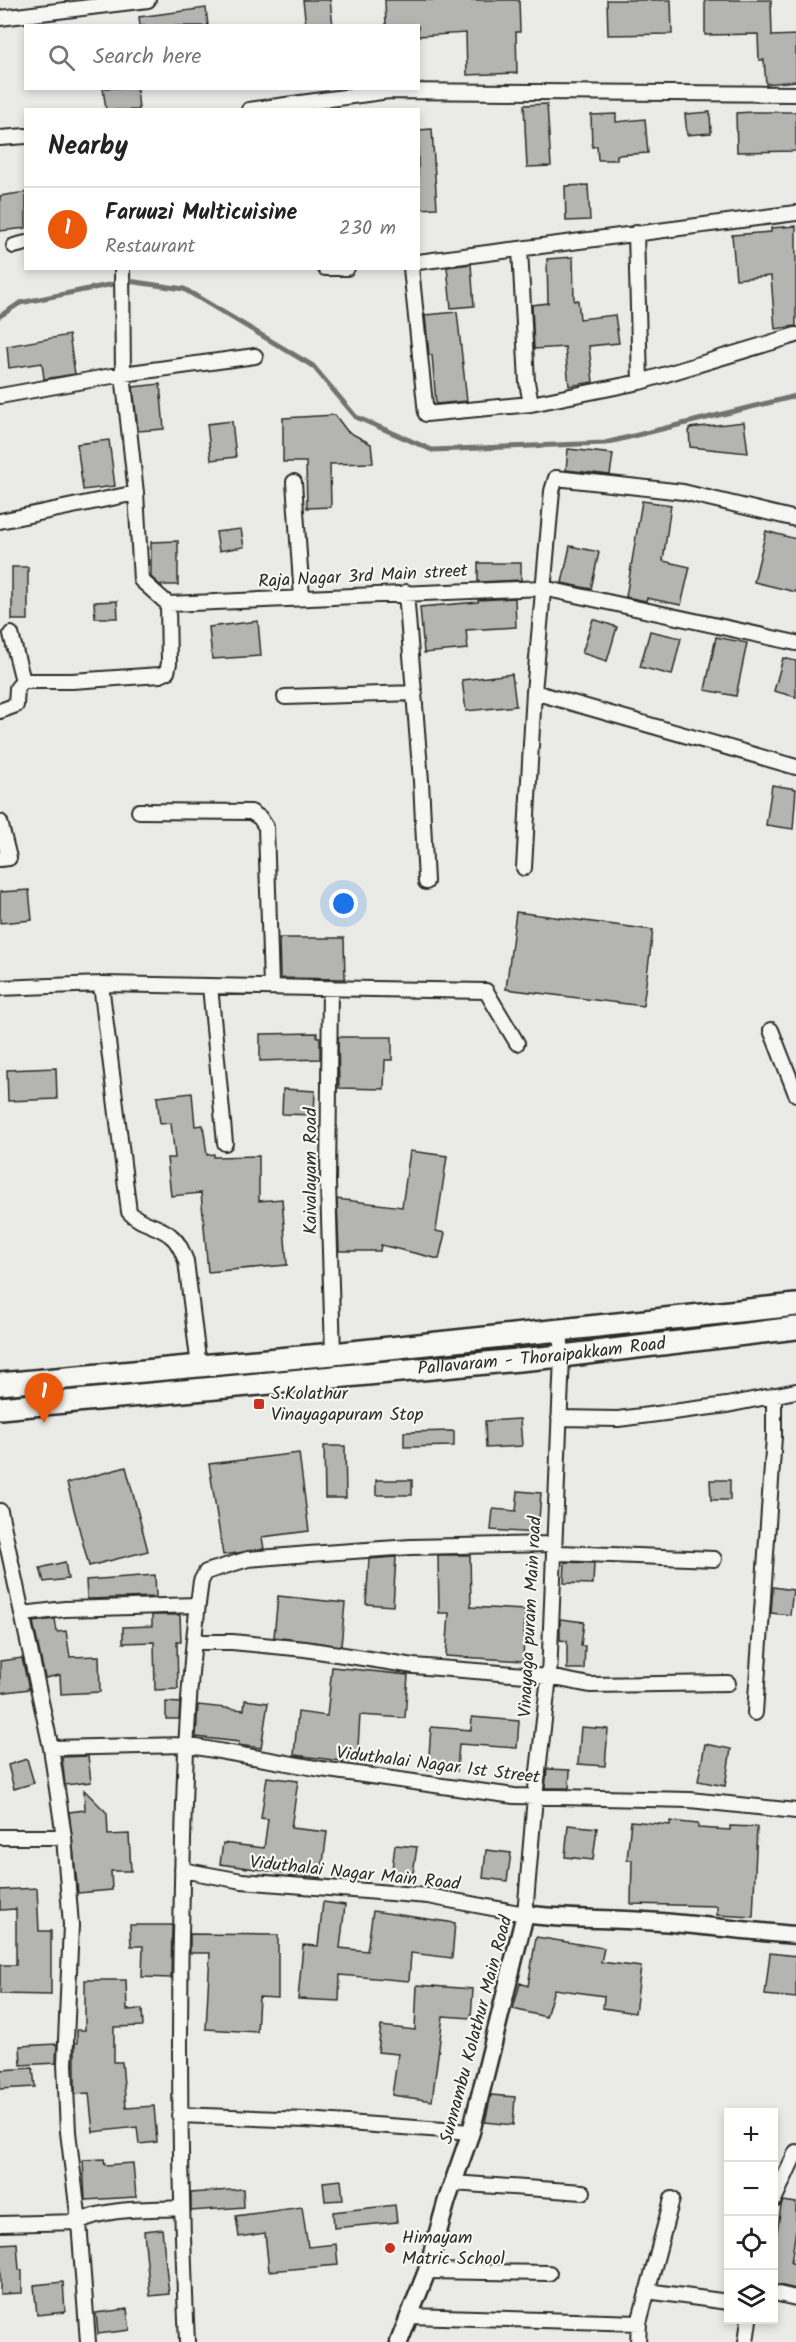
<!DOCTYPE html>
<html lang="en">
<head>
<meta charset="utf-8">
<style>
  body { margin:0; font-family:Kalam,sans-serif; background:#f2f2f2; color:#222 }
  .controls { position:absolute; right:18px; bottom:18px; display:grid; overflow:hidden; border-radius:0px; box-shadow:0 3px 9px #0003 }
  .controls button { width:54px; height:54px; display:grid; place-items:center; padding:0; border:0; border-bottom:2px solid #e0e0e0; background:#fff; color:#222; font:30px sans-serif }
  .you { position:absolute; left:344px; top:904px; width:21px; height:21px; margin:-15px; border:4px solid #fff; border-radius:50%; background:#1a73e8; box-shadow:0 0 0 9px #1a73e833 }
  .badge { display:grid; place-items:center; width:39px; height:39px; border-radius:50%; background:#ea580c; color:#fff; font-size:20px; font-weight:700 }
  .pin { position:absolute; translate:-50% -50px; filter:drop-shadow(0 2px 3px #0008) }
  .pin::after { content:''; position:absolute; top:32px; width:21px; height:18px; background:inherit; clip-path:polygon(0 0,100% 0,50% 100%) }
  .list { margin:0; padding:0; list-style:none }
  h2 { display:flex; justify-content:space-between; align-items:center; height:78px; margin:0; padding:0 24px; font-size:26px }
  h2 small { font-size:20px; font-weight:400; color:#767676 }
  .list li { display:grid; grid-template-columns:39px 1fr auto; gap:18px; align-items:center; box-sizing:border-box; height:84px; padding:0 24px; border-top:2px solid #e0e0e0 }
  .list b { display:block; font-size:22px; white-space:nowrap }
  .list p { margin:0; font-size:20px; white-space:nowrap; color:#767676 }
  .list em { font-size:20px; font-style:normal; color:#767676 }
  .icon { flex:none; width:33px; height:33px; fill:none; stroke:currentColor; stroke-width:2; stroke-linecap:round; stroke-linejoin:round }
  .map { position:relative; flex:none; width:796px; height:2342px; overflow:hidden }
  .search { position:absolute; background:#fff; box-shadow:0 3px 9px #0003; left:24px; top:24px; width:396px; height:66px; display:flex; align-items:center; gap:15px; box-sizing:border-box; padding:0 21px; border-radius:0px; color:#767676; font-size:22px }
  .panel { position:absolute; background:#fff; box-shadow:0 3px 9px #0003; left:24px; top:108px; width:396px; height:162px; border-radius:0px }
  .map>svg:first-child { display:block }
</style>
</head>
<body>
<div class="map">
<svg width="796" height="2342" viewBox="0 0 796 2342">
  <rect width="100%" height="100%" fill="#eaeae6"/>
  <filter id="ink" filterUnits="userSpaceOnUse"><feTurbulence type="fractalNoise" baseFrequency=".0167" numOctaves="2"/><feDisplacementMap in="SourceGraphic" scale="12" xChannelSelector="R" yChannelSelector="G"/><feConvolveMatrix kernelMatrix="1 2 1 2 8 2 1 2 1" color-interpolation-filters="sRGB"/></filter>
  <g filter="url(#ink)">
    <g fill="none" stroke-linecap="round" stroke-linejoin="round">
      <path stroke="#727270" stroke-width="5" d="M0 316 20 303 128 281 184 289 313 366 356 417 432 450 605 443 796 396"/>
    </g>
    <path fill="#b4b4b1" stroke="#2b2b2b" stroke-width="1.5" d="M303 0H330L333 26H306Z
      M385 0H519L520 32H516L517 73 467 75 466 33 418 36V26H386Z
      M607 0H671L672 34 608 35Z
      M705 0H771L772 36 796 35V81L766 84 764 60H759L758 34 705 35Z
      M206 8 208 26H140L139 17Z
      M103 88H137L139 110H106Z
      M547 104 551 166 527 167 524 105Z
      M710 112 711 133 687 135 685 114Z
      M753 112H796V151L737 152 736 113Z
      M616 114V122L645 119 648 153 617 155V160H598L597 146 592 147 591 115Z
      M432 129 437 208 418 209V130Z
      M588 185 590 220 566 221 565 186Z
      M26 192V228L0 231V196Z
      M796 226V326L775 329 771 276 736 279 732 235 771 232V228Z
      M573 257 574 301 578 300 580 319 615 315 619 343 589 346 593 382 569 386 565 347 534 349 532 305 548 303 547 259Z
      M471 264 474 306 451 308 447 267Z
      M457 312 467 401 436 404 432 355H429L425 315Z
      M69 335 75 374 44 379 42 363 9 368 7 346Z
      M160 384 164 429 138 431 133 387Z
      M335 415 347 431 371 444 373 463 330 464 331 507 307 508 306 462H283V418Z
      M232 421 236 457 211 460 207 424Z
      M744 422 748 453 690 447 689 428Z
      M109 440 115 486 83 490 77 444Z
      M568 449 613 454 610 475 566 470Z
      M642 501 671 505 663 561 690 567 681 605 647 598 646 601 626 597Z
      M241 529 244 547 219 551 216 532Z
      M766 531 796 539V592L754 582Z
      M178 541V585H160L151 577V542Z
      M570 546 599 552 591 589 562 583Z
      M478 563H521V580L478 582Z
      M12 567H28V620H12Z
      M515 598 516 627 466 630 468 649 424 653 420 607 478 602V600Z
      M117 601 118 618H95L94 602Z
      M593 619 617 627 607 661 582 653Z
      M258 621 261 656 212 659 209 627Z
      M650 631 681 638 672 675 640 667Z
      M716 637 747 643 736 696 705 690Z
      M783 658 796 661V697L774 691Z
      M512 674 516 706 466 711 462 680Z
      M772 785 796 789 793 829 766 825Z
      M29 890 32 920 0 923V892Z
      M516 912 653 930 643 1006 506 989Z
      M279 938H344L345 979 280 978Z
      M317 1033V1037H320V1059L260 1061V1034Z
      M338 1037H392V1060H385L384 1089 339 1088Z
      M56 1068 57 1099 8 1101 7 1070Z
      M283 1089 315 1091 314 1115 282 1114Z
      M192 1093 195 1126 203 1125 207 1155 214 1154V1157L259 1156V1201L282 1199 287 1265 208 1272 201 1193 171 1196 167 1158H175L171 1123 160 1124 157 1097Z
      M410 1151 447 1156 436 1231 445 1233 439 1259 381 1245 380 1251H339L337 1199 402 1207Z
      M520 1419 522 1446 486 1448 485 1421Z
      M454 1431V1446L404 1447V1432Z
      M324 1446H345L346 1498H325Z
      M299 1453 309 1531 262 1537 264 1549 223 1555 209 1464Z
      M126 1467 148 1551 89 1566 67 1483Z
      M376 1480H412V1495H376Z
      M710 1480H730V1500H711Z
      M518 1491 541 1493 538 1533 491 1530 493 1509 516 1511Z
      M438 1555H470L471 1607 525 1610 523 1661 446 1656 449 1613H439Z
      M396 1557 393 1606 366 1604 369 1559Z
      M65 1562 68 1579 44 1582 40 1568Z
      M565 1562 594 1563 593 1584 564 1583Z
      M155 1575 156 1597 87 1599 86 1580Z
      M773 1587 793 1590 790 1615 771 1613Z
      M278 1596 345 1603 341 1646 274 1637Z
      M152 1615H180L181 1642H177L178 1689 155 1690 154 1642 123 1643V1627L152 1626Z
      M55 1619 57 1632 66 1631 70 1657 99 1656 100 1692 61 1694 60 1675 45 1678 33 1622Z
      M560 1619 584 1622 581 1646H585L584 1669H567V1641L560 1640Z
      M22 1658 29 1689 0 1693V1661Z
      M332 1667 408 1675 405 1718 360 1715 357 1763 294 1755 298 1712 327 1716Z
      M245 1700 268 1703 261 1748 238 1745 239 1742 196 1737 198 1705 244 1710Z
      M166 1702 180 1703 179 1719H166Z
      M472 1717 519 1721 517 1748 459 1744 457 1771 428 1769 431 1727 471 1730Z
      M581 1727 608 1729 605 1766 578 1764Z
      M705 1744 731 1749 725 1786 698 1781Z
      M88 1756 91 1782 65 1785 62 1757Z
      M27 1759 34 1783 14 1789 8 1765Z
      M547 1769 570 1770 569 1788H545Z
      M267 1777 298 1781 291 1828 327 1832 321 1878 220 1864 223 1843 264 1848 268 1819 261 1818Z
      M84 1790 107 1813 108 1835 129 1834 131 1871H111L112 1890 78 1893 69 1812 85 1810Z
      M631 1821 670 1825V1821L698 1824V1828L730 1830V1826L757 1827 753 1917 717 1915V1906L631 1904 632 1860H627Z
      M568 1825 597 1828 593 1860 565 1857Z
      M395 1845 417 1847 412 1880 391 1878Z
      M486 1850 511 1853 507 1881 483 1878Z
      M37 1888 39 1931H51V1995L0 1994V1965H16V1909L0 1910V1890Z
      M323 1902 345 1905 340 1948 367 1951 373 1911 455 1923 452 1958 411 1953 409 1981 340 1975 339 2001 298 1999 303 1945 318 1946Z
      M130 1925H172L171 1978 142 1977 143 1946H131Z
      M190 1934 278 1935V1998L259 1997 257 2032 206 2029 210 1953H190Z
      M536 1937 604 1948 601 1962 641 1967 635 2013 603 2008 604 1996 554 1989 546 2017 513 2009 520 1983 528 1986Z
      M770 1953 796 1956V1998L765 1995Z
      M85 1980H126L127 2010 142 2009 143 2026 114 2027V2062H122L126 2108 154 2106 157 2142 139 2144 137 2127 93 2132 89 2093 75 2094V2043H77V2030H85Z
      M417 1985 473 1989 471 2018 443 2016 432 2101 392 2095 398 2054 378 2052 381 2026 415 2030Z
      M57 2044 56 2063 21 2065 20 2046Z
      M33 2068 35 2087 0 2089V2070Z
      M491 2095 515 2097 513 2125 485 2122Z
      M104 2159 105 2165 133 2163 136 2197 85 2200 83 2160Z
      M341 2180 343 2200 325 2201 323 2182Z
      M243 2189 244 2207 191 2211V2193Z
      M783 2201 796 2203V2229L791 2263 796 2264V2289L774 2284V2253L781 2206Z
      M395 2205 397 2222 334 2228 333 2212Z
      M302 2207 308 2247 336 2244 338 2265 269 2271 265 2233 239 2237 236 2216Z
      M162 2229 169 2294 150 2296 144 2231Z
      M17 2243 19 2270H22V2293L0 2294V2244Z
      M63 2282 65 2312 37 2315 34 2285Z
      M127 2309 130 2330 98 2334 96 2313Z"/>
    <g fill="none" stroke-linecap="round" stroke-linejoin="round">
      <defs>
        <path id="minor" d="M0 18 148 0
          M249 110 389 91 796 94
          M0 138 26 136
          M636 233 640 382
          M14 246 26 243
          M520 249 527 382 531 404
          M418 262 796 213
          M122 268 123 374 136 493 141 580 168 604 543 588 796 643
          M325 268H347
          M411 268 426 414 531 404 640 382 796 335
          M0 396 123 374 255 356
          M294 482 302 598
          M0 521 136 493
          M406 592 421 781 426 882
          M11 634 23 681H72L160 675 167 672 169 663 168 604
          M534 692 796 767
          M285 697 415 693
          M0 711 16 705 17 688 23 681
          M139 811 251 812 260 818 266 827 271 986
          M0 822 9 858 0 859
          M524 868 534 692 552 491 556 478 683 492 796 519
          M210 986 225 1143
          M0 988 101 984
          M330 988 328 1183 333 1354
          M771 1030 796 1094
          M199 1367 186 1261C182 1252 179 1242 171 1236 159 1225 141 1225 129 1212L101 984 486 991 517 1043
          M559 1418 618 1419 727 1405 796 1391
          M0 1511 51 1748 64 1837 71 1925 65 2064 68 2132 79 2222 88 2342
          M554 1551 560 1553 714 1559
          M23 1614 65 1609 197 1605
          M194 1642H232L305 1649 414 1666 549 1677 590 1685 728 1683
          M755 1713 774 1437V1395
          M51 1748 185 1745 321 1769 514 1796 690 1800 796 1811
          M0 1837H64
          M182 1870 242 1881 428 1896 525 1914 535 1797 549 1677 562 1356 560 1331
          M179 2115 306 2120 471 2132
          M453 2183 583 2192
          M774 2200 796 2152
          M0 2224 79 2222C105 2207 151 2210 181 2208
          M427 2271 549 2273
          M647 2291 728 2302
          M774 2293 796 2298
          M409 2316 639 2323 672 2199
          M187 2342C180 2189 178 2037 182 1884 184 1782 187 1681 201 1581L206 1572 248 1559 309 1554 411 1547 553 1544
          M638 2342 639 2323
          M746 2342 749 2320"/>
        <path id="tertiary" d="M399 2342 427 2271 447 2200 471 2132 525 1914C565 1920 605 1918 645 1921 695 1924 745 1931 796 1935"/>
        <g id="primary">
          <path d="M0 1384 333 1354 796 1305"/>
          <path id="s1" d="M0 1408 562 1356 796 1328"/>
        </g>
      </defs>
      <use href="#minor" stroke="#2b2b2b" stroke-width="18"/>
      <use href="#tertiary" stroke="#2b2b2b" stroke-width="21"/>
      <use href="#primary" stroke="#2b2b2b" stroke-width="26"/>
      <use href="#minor" stroke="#f6f6f2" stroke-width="14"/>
      <use href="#tertiary" stroke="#f6f6f2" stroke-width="16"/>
      <use href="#primary" stroke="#f6f6f2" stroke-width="21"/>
    </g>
  </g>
  <g fill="#c8321e" stroke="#f6f6f2" stroke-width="2">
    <rect x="253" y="1398" width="12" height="12" rx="3"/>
    <circle cx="390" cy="2248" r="6"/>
  </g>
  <g text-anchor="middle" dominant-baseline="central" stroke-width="4.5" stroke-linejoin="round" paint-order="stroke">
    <g font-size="18" fill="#2b2b2b" stroke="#f6f6f2">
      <text transform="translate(363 577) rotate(-3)">Raja Nagar 3rd Main street</text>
      <text transform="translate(311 1171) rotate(-90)">Kaivalayam Road</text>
      <text stroke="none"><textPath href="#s1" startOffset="544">Pallavaram - Thoraipakkam Road</textPath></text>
      <text transform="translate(531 1617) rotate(-87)">Vinayaga puram Main road</text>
      <text transform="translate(438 1766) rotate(7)">Viduthalai Nagar 1st Street</text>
      <text transform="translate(355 1874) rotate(6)">Viduthalai Nagar Main Road</text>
      <text transform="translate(477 2030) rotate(-75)">Sunnambu Kolathur Main Road</text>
    </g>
    <g font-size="18" fill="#2b2b2b" stroke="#f6f6f2" text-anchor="start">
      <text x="271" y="1394">S.Kolathur<tspan x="271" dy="21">Vinayagapuram Stop</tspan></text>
      <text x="402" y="2238">Himayam<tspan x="402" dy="21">Matric School</tspan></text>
    </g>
  </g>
</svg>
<div class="controls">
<button>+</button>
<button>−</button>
<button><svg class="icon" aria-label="locate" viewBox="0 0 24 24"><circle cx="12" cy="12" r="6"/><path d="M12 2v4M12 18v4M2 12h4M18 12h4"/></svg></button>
<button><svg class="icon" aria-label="layers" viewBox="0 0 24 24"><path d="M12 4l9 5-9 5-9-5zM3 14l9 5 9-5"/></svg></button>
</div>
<div class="you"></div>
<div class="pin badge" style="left:44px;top:1423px">1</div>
<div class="search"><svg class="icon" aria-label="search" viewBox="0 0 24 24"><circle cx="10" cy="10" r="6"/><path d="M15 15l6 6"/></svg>Search here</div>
<section class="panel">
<h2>Nearby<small></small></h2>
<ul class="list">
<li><span class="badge">1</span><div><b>Faruuzi Multicuisine</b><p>Restaurant</p></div><em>230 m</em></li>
</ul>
</section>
</div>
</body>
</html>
